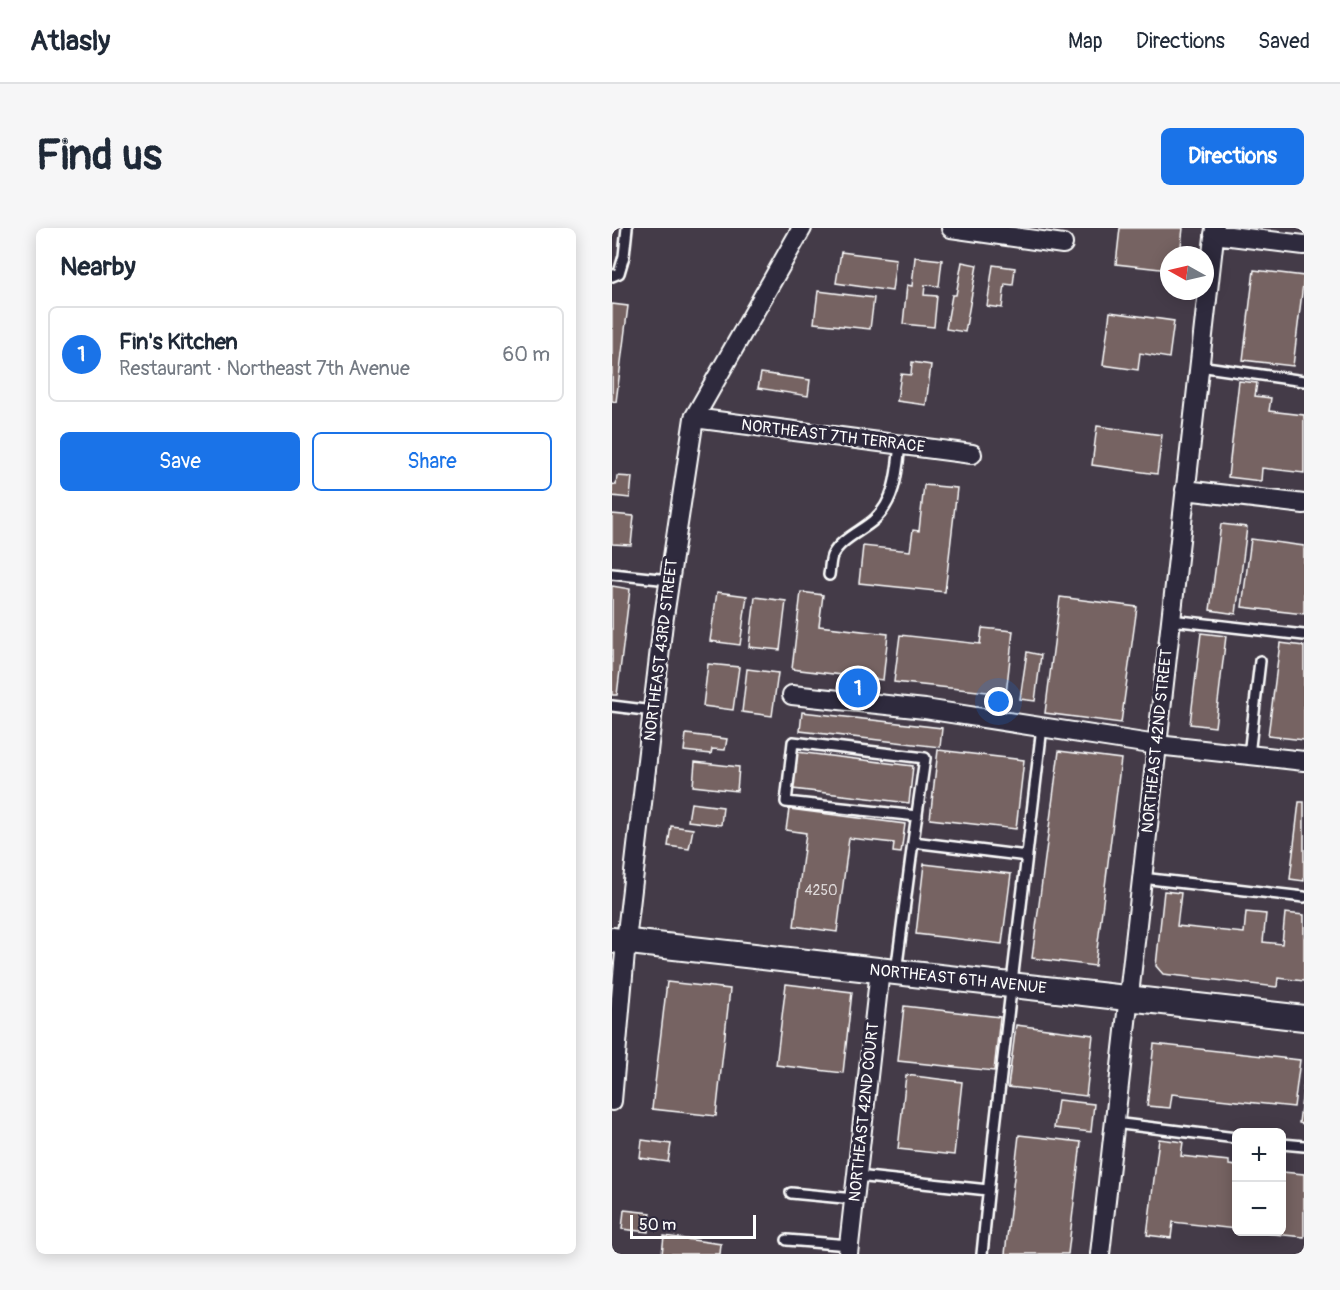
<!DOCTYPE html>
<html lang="en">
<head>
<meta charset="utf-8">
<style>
  body { margin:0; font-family:Pangolin,sans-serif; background:#f6f6f7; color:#1f2937 }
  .controls { position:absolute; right:18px; bottom:18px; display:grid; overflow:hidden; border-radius:9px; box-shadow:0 3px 15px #0003 }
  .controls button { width:54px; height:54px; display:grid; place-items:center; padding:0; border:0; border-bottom:2px solid #e0e1e3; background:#fff; color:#1f2937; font:30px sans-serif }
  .compass { position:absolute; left:548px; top:18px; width:54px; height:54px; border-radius:50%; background:#fff; box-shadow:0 3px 15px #0003; rotate:278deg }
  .scale { position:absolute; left:18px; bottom:15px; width:126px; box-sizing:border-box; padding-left:6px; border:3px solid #fff; border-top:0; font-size:16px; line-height:21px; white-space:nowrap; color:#fff; -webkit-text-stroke:4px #2f2a3d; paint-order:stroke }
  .you { position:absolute; left:387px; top:474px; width:21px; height:21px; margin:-15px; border:4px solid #fff; border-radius:50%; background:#1a73e8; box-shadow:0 0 0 9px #1a73e833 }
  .badge { display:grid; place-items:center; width:39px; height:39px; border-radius:50%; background:#1a73e8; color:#fff; font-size:20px; font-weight:700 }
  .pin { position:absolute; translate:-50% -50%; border:3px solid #fff; box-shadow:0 2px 6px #0006 }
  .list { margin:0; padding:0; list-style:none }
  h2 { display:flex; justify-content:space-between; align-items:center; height:78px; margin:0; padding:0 24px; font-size:26px }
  h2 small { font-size:20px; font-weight:400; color:#747a83 }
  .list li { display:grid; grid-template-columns:39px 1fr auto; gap:18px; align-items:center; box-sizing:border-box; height:96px; margin:0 12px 12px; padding:0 12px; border:2px solid #e0e1e3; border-radius:9px }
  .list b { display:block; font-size:22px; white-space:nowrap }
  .list p { margin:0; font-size:20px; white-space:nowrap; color:#747a83 }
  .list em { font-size:20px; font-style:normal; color:#747a83 }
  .actions { display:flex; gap:12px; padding:18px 24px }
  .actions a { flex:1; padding:14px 0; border:2px solid #1a73e8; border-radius:9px; text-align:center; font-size:21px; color:#1a73e8 }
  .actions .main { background:#1a73e8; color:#fff }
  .map { position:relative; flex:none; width:692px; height:1026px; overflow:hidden; border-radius:9px }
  header { display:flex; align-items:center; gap:36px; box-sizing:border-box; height:84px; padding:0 30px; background:#fff; border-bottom:2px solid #e0e1e3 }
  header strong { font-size:28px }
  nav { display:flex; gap:33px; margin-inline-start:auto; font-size:21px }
  .intro { display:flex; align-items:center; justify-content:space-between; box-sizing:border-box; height:144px; padding:0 36px }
  h1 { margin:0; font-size:42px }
  .button { padding:15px 27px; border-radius:9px; background:#1a73e8; color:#fff; font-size:21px; font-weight:700 }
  main { display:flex; gap:36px; padding:0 36px }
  aside { flex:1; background:#fff; border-radius:9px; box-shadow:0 3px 15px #0003 }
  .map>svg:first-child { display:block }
</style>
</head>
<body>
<header>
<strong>Atlasly</strong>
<nav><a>Map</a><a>Directions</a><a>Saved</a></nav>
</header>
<div class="intro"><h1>Find us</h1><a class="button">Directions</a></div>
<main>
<aside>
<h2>Nearby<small></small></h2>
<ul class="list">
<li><span class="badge">1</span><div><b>Fin's Kitchen</b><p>Restaurant · Northeast 7th Avenue</p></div><em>60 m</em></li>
</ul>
<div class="actions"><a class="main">Save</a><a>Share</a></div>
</aside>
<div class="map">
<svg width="692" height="1026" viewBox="0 0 692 1026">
  <rect width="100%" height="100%" fill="#443b48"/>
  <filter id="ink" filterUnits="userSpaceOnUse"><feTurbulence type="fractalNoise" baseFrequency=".0167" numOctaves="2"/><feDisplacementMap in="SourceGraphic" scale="12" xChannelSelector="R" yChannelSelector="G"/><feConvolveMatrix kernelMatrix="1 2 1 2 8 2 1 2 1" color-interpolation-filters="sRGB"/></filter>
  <g filter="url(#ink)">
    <path fill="#766362" stroke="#fff" stroke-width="1.5" d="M508 0H571L568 27H557V42L504 36Z
      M229 24 284 31 280 63 224 55Z
      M303 29 330 32 327 58 313 57 312 67 325 68 322 99 291 96 295 57 300 58Z
      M350 34 365 37 353 104 334 101 340 67H344Z
      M381 37 403 40 401 57 393 56 390 80 375 78Z
      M642 42 692 48 681 138 631 132Z
      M206 63 262 70 258 101 202 95Z
      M0 76 16 78 4 174 0 173Z
      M498 84 562 93 557 130 528 125 526 142 491 137Z
      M300 134 319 137 314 177 285 173 289 146 299 147Z
      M149 145 198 152 196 168 146 160Z
      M627 153 645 155 643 168 659 170 657 183 692 187V245L650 240 649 253 616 249Z
      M485 198 550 207 545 246 480 237Z
      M5 248 20 249 18 270 0 268V256L4 257Z
      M312 257 345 260 333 364 247 355 251 318 298 323 301 302 307 303Z
      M0 286 22 288 19 317 0 316Z
      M609 296 635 299 624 386 598 382Z
      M639 311 692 318V386L630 379Z
      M0 358 18 361 5 467H0Z
      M105 364 135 368 128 417 98 413Z
      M189 364 211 367 207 398 276 406 271 452 180 441Z
      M143 369 174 373 168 422 137 419Z
      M448 369 525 379 509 495 433 485Z
      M370 400 401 403 394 466 282 454 288 407 368 416Z
      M589 405 614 408 603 499 578 496Z
      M668 415 692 418V512L656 508Z
      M415 424 429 427 423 473 408 471Z
      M96 436 127 439 121 482 91 478Z
      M135 441 166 445 160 488 130 484Z
      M190 484 330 500 328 519 188 503Z
      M74 506 115 511 113 522 100 521 99 526 72 523Z
      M326 522 412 532 404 601 318 591Z
      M447 523 509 531 483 738 420 730Z
      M185 524 301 538 297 575 181 561Z
      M83 534 127 539 125 563 81 558Z
      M687 574H692V653L678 651Z
      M79 575 111 579 109 597 76 593Z
      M177 581 293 596 289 625 281 624 282 615 237 610 225 704 182 698 194 605 174 602Z
      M59 598 81 601 77 621 56 618Z
      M312 636 399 646 390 716 304 706Z
      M552 663 569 665 565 698 632 705 634 684 654 686 651 714 670 716 673 685 692 687V753L666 750 665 759 551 746 544 738Z
      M55 754 118 761 104 888 40 881Z
      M174 756 240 764 231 845 164 837Z
      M292 778 388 789 382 843 286 833Z
      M404 797 481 807 474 868 396 859Z
      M542 816 688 832 682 879 560 866 558 880 535 878Z
      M294 847 350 854 342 927 286 921Z
      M692 854V896L687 895Z
      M446 872 482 876 479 904 442 900Z
      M407 907 469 914 456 1026H393Z
      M547 911 571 914 569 928 617 933V937L624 938V1001L561 994 559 1010 535 1007Z
      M30 912 59 916 56 934 28 930Z
      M670 944 692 946V1009L642 1004H670Z
      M12 982 39 985 36 1004 10 1001Z
      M52 1008 109 1016 108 1026H50Z"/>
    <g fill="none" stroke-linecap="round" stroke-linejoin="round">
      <defs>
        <path id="service" d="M0 48 7 45 12 28 15 0
          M587 138 692 153
          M0 346 57 352
          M217 347C218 341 218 333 220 328 228 311 250 303 263 291 284 271 285 243 288 216
          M559 392 692 407
          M0 478 41 483
          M637 527 648 433
          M301 614 313 530 181 514 174 574 305 588
          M530 650 692 669
          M284 744 301 614 415 628
          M502 895 624 910
          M670 916 692 918
          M245 948 376 962
          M179 965 242 971
          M175 1012 237 1017
          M370 1026 382 907 430 499"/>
        <path id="minor" d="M339 0 451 16
          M602 6 692 17
          M82 190 360 226
          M573 262 692 276
          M180 467 313 481 545 517 692 533
          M0 873 14 713 51 395 82 190 190 0
          M236 1026 268 742
          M488 1026 603 0"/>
        <path id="tertiary" d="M0 712 692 790"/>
      </defs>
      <use href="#service" stroke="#fff" stroke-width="14"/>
      <use href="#minor" stroke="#fff" stroke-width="22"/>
      <use href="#tertiary" stroke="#fff" stroke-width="28"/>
      <use href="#service" stroke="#2f2a3d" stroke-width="9"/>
      <use href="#minor" stroke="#2f2a3d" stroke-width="18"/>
      <use href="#tertiary" stroke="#2f2a3d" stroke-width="24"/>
    </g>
  </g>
  <g text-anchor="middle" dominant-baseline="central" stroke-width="6" stroke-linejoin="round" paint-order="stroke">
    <g font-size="14" fill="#ddd8d8">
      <text x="209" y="662">4250</text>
    </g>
    <g font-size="16" fill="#fff" stroke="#2f2a3d">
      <text transform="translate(221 208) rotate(7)">NORTHEAST 7TH TERRACE</text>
      <text transform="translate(49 422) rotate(-83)">NORTHEAST 43RD STREET</text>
      <text transform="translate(545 513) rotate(-84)">NORTHEAST 42ND STREET</text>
      <text transform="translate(346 751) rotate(6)">NORTHEAST 6TH AVENUE</text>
      <text transform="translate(252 884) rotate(-84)">NORTHEAST 42ND COURT</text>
    </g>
  </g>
</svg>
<div class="controls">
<button>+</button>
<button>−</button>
</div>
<svg class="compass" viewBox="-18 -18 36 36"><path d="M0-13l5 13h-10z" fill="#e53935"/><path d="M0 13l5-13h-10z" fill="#747a83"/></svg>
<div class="scale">50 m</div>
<div class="you"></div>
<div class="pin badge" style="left:246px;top:460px">1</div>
</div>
</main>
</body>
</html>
